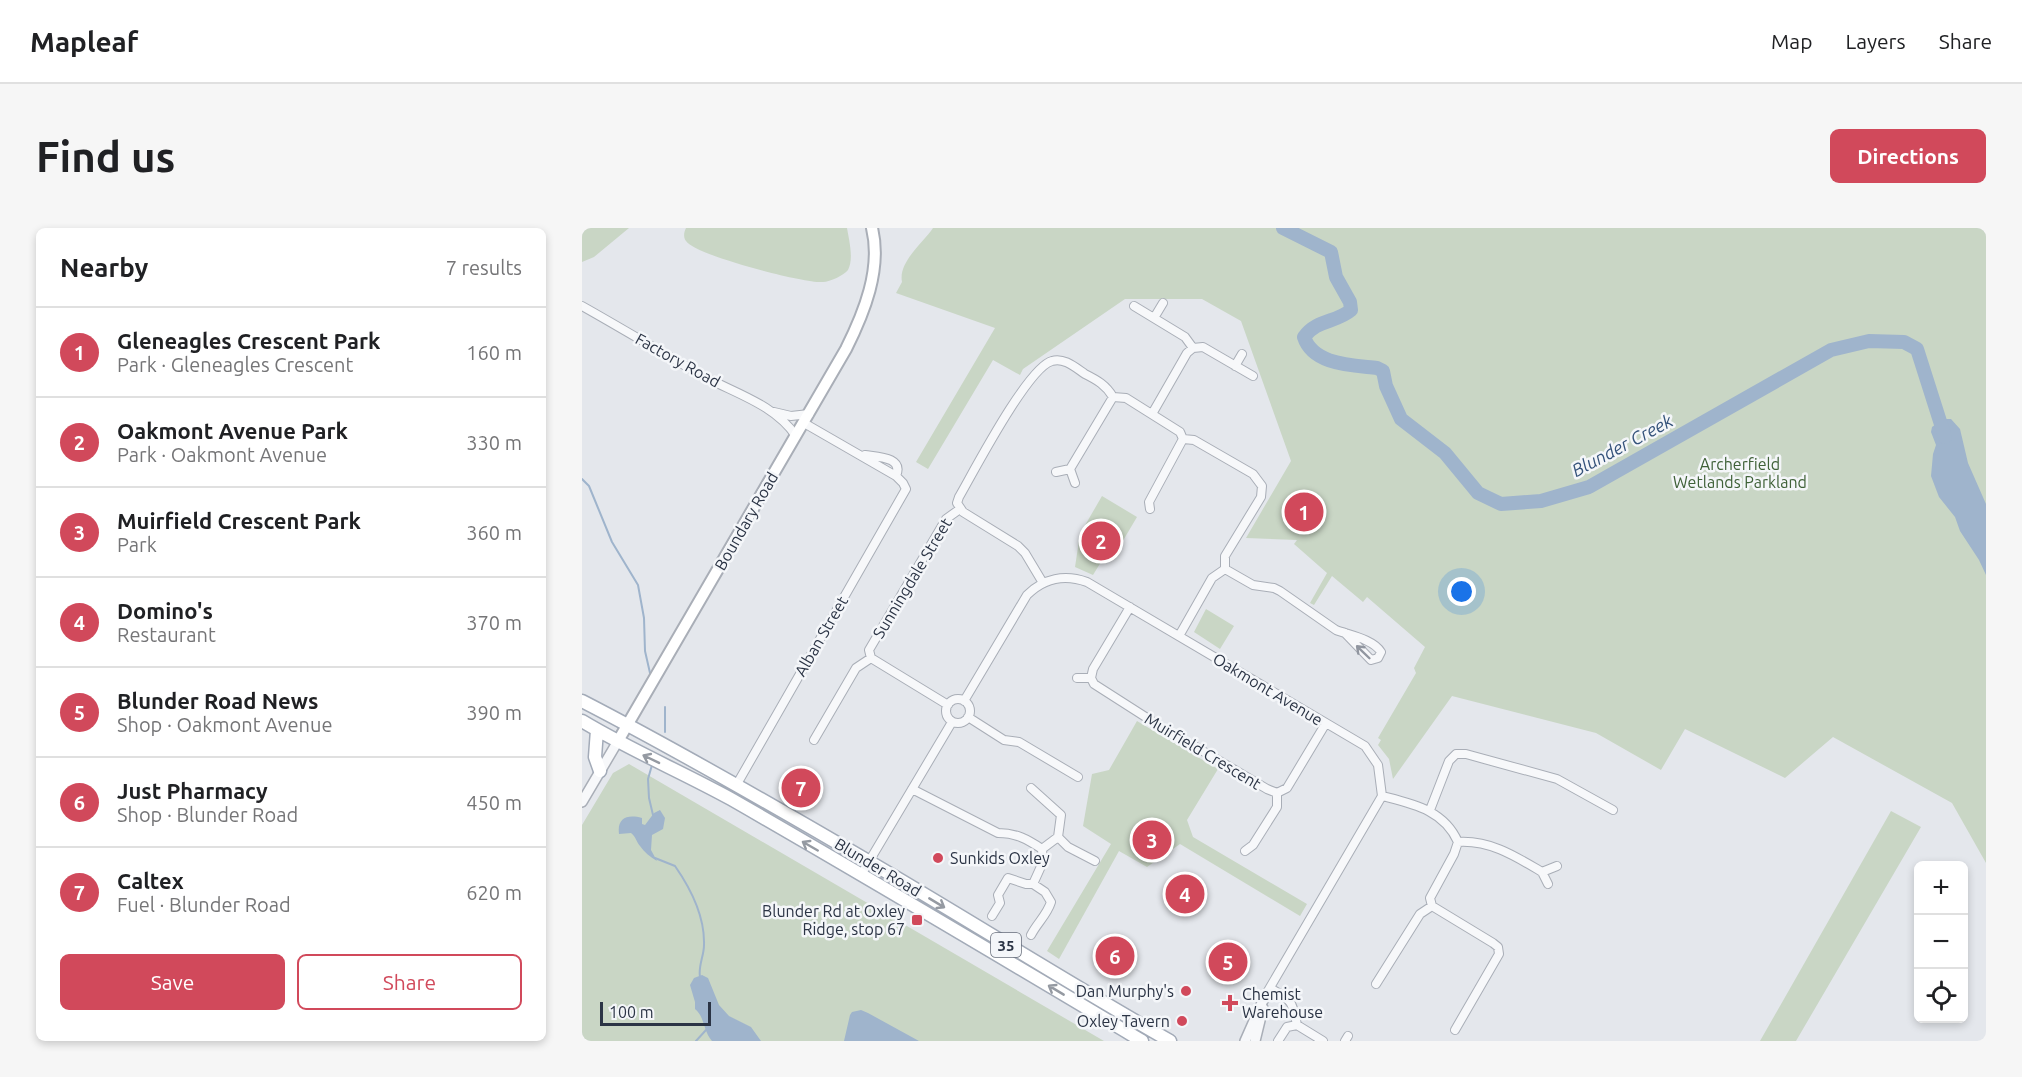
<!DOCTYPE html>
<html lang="en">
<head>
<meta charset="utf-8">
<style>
  body { margin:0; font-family:Ubuntu,sans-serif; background:#f6f6f6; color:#202124 }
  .controls { position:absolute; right:18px; bottom:18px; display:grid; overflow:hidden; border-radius:9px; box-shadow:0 3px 9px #0003 }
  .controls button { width:54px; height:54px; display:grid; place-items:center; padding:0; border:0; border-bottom:2px solid #e0e0e0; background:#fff; color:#202124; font:30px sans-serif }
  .scale { position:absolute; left:18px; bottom:15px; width:111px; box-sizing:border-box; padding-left:6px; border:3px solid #2b3445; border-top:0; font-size:16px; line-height:21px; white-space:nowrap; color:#2b3445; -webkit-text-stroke:4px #f4f6f9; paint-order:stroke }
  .you { position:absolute; left:880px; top:364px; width:21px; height:21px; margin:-15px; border:4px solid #fff; border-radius:50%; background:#1a73e8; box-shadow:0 0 0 9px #1a73e833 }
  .badge { display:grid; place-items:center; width:39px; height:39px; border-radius:50%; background:#d1495b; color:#fff; font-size:20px; font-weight:700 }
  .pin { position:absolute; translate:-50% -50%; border:3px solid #fff; box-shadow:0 2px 6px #0006 }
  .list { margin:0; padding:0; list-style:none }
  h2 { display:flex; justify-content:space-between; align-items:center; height:78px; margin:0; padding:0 24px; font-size:26px }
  h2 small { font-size:20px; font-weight:400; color:#757577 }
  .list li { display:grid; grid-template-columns:39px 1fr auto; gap:18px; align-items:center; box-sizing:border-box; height:90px; padding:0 24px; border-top:2px solid #e0e0e0 }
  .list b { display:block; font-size:22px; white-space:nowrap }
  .list p { margin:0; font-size:20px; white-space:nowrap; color:#757577 }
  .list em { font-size:20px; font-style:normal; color:#757577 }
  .actions { display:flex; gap:12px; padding:18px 24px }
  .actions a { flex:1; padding:14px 0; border:2px solid #d1495b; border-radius:9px; text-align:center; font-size:21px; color:#d1495b }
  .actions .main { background:#d1495b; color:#fff }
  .icon { flex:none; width:33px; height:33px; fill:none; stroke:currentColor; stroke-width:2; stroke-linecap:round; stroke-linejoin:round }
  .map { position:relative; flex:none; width:1404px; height:813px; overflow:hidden; border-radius:9px }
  header { display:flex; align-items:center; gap:36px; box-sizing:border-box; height:84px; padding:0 30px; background:#fff; border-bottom:2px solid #e0e0e0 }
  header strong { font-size:28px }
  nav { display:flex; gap:33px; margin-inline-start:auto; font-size:21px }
  .intro { display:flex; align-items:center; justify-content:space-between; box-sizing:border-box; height:144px; padding:0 36px }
  h1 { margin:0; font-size:42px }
  .button { padding:15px 27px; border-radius:9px; background:#d1495b; color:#fff; font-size:21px; font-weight:700 }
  main { display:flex; gap:36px; padding:0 36px }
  aside { flex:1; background:#fff; border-radius:9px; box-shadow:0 3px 9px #0003 }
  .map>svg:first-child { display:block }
</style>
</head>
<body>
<header>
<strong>Mapleaf</strong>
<nav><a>Map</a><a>Layers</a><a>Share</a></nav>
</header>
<div class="intro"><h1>Find us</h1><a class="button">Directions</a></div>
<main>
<aside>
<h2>Nearby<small>7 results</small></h2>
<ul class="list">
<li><span class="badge">1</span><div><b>Gleneagles Crescent Park</b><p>Park · Gleneagles Crescent</p></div><em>160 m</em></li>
<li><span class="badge">2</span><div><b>Oakmont Avenue Park</b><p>Park · Oakmont Avenue</p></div><em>330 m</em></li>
<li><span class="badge">3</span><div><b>Muirfield Crescent Park</b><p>Park</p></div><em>360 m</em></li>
<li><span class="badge">4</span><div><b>Domino's</b><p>Restaurant</p></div><em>370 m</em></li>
<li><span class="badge">5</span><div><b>Blunder Road News</b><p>Shop · Oakmont Avenue</p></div><em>390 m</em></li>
<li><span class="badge">6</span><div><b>Just Pharmacy</b><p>Shop · Blunder Road</p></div><em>450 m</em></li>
<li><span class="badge">7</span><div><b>Caltex</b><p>Fuel · Blunder Road</p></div><em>620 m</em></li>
</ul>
<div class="actions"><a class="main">Save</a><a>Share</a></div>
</aside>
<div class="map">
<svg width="1404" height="813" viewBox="0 0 1404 813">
  <rect width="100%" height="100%" fill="#e4e7ec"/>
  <path fill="#c9d6c5" d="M0 0H47L12 29 0 34Z
    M104 0H265C267 12 272 31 266 42 262 47 248 54 241 54 224 56 112 27 104 13 101 9 102 4 104 0Z
    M351 0H1404V635L1370 575 1251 509 1203 550 1103 501 1079 542 1014 505 870 468 811 551 807 531 796 517 799 512 796 510 834 445 832 440 843 419 785 369 781 374 750 348 732 377 728 375 745 345 712 316 715 312 664 310 709 233 659 93 620 71H543L441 141 438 147 411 132 346 241 334 234 413 100 314 65 320 54C316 34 341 15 351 0Z
    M520 268 555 289 536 321 522 329 511 347 493 339 498 306Z
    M624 381 652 398 638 421 612 404Z
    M555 493 636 541 605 592 611 609 725 676 718 688 598 616 565 639 537 623 477 731 465 723 529 616 501 598 510 546 527 542Z
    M47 536 522 813H0V597L31 545Z
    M1309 583 1339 599 1214 813H1178Z"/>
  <path fill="#9fb4cc" d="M1361 191H1369L1378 201 1386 235 1404 276V347L1397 332 1378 303 1373 289 1357 269 1349 248 1351 226 1354 217 1349 204 1350 199Z
    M78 582 83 590 81 601 70 607 69 622 75 633C68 629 62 624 58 618 54 613 54 609 49 605L37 606C35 590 45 586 60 590V596L63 597 72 585Z
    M120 747 126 750 137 777 147 788 169 799 179 813H130C121 803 123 789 113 781V774L108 757 112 750Z
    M279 782 286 785 337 813H262L268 787 270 784Z"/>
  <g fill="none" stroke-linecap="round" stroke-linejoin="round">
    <path stroke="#9fb4cc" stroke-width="2" d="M0 251 7 258 30 314 56 357 62 390 63 423 68 445
      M83 479V504
      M70 537 66 551 67 570 71 587
      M73 630 93 638C109 661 123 688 122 717 122 728 116 738 118 749
      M114 813 124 802"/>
    <path stroke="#9fb4cc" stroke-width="14" d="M701 0 749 24 754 49 768 74 769 82C754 95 735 91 722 109 731 137 770 137 795 140L801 143 804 158 819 191 863 225 896 265 919 276 959 273 1007 259 1249 122 1287 113 1322 114 1335 121 1363 209"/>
    <defs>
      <path id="minor" d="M0 78C41 101 82 126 123 149 155 166 193 177 214 208
        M552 78 603 109 611 120
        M572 90 581 75
        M653 138 660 126
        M192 184 209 188 227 186
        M570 186 605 125 611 120 621 119 671 148
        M283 227C296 229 322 229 314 248
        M488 241 531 169
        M474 244 488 241 493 255
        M568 281 567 274 601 211
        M643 341 671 357 692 360 698 363 754 402C767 407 791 411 799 424L796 430 789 432 763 405
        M461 355 443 325 436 318 381 284 375 275 377 269C392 243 446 139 470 133 482 129 494 140 503 146 515 152 524 157 531 169L544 170 598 204 601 211 612 212 671 246 680 258 679 269 643 328V341L630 350 597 408
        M548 379 511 441 509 450 512 456 601 513 614 519 685 561 695 565 705 560 744 495
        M289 430 287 422 364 291 378 281
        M289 430 366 477
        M495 450H509
        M364 483a12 12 0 1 1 24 0a12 12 0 1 1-24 0Z
        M382 473 445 367C462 350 483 346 505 354L783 518 796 537 800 568 683 768
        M386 489 422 512 437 514 496 549
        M232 512 274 440 289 430
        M155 556 324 261 321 255 314 248 222 195
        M449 560 479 587 476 609 486 619 513 633
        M330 561 416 605C434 605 445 611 460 621
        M800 568C831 576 862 582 876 614L872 626 848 670 850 678 911 715 916 719 917 726 873 802
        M848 582 867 533 874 526H884L975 551 1031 582
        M876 614C908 612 933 628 960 644L975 638
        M663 623 671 617 695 579V565
        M960 644 966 656
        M279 647 370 494
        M451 656 461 634 460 621 476 609
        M410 688 418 675 416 667 426 650 444 656H451L463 664 469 674C465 687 455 695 449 707
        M794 756 838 686 850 678
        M688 760C710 773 710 772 715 797
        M696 813 705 799 715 797 741 813
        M763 813 766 808"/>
      <path id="tertiary" d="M0 574 36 513
        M663 813 683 768
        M673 813 681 780"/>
      <path id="secondary" d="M36 513 264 121C282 85 300 41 290 0"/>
      <path id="primary" d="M0 473C97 523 192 578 286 633 387 692 486 755 588 813
        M0 493C48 522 100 544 149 571 287 650 424 732 560 813
        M15 502 13 529 18 543"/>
    </defs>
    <use href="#minor" stroke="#a9aeb7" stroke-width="10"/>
    <use href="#tertiary" stroke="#a9aeb7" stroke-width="12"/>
    <use href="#secondary" stroke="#a9aeb7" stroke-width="14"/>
    <use href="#primary" stroke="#a3abb8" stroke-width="15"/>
    <use href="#minor" stroke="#f7f8fa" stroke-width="8"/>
    <use href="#tertiary" stroke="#f7f8fa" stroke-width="9"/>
    <use href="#secondary" stroke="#fff" stroke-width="10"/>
    <use href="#primary" stroke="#fff" stroke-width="12"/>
  </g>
  <defs><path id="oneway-shaft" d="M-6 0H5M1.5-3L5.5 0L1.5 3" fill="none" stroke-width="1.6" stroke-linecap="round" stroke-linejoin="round" transform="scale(1.5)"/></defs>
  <use stroke="#9196a0" href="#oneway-shaft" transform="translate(781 424) rotate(-136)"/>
  <g stroke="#959aa2">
    <use href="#oneway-shaft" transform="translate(69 531) rotate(-154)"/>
    <use href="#oneway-shaft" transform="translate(228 618) rotate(-150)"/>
    <use href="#oneway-shaft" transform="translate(355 675) rotate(31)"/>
    <use href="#oneway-shaft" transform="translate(474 762) rotate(-149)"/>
  </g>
  <g fill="#d1495b" stroke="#f4f6f9" stroke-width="2">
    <circle cx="356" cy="630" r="6"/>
    <rect x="329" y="686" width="12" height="12" rx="3"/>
    <circle cx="604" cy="763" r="6"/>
    <path d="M645 766h6v6h6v6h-6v6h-6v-6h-6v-6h6z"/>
    <circle cx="600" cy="793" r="6"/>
  </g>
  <g text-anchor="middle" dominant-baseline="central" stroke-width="5" stroke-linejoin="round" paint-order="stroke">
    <rect fill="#f4f6f9" stroke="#676e7b" stroke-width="1.5" x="409" y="705" width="30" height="24" rx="4.5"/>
    <g font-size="15" font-weight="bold" fill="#2b3445">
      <text x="424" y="717">35</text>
    </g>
    <g font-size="16" fill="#2b3445" stroke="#f4f6f9">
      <text transform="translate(96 132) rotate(29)">Factory Road</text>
      <text transform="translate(164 293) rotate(-60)">Boundary Road</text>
      <text transform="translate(330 350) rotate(-59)">Sunningdale Street</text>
      <text transform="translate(239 408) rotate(-60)">Alban Street</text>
      <text transform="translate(686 461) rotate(31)">Oakmont Avenue</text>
      <text transform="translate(621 523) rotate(31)">Muirfield Crescent</text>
      <text transform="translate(296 639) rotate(31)">Blunder Road</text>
    </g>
    <g font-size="16" fill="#3f6138" stroke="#f4f6f9">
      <text x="1158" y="236">Archerfield<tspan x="1158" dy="18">Wetlands Parkland</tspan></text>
    </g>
    <g font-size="16" fill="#2b3445" stroke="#f4f6f9" text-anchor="end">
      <text x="368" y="630" text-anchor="start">Sunkids Oxley</text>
      <text x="323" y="683">Blunder Rd at Oxley<tspan x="323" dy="18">Ridge, stop 67</tspan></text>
      <text x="592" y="763">Dan Murphy's</text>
      <text x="660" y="766" text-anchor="start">Chemist<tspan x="660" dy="18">Warehouse</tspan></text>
      <text x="588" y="793">Oxley Tavern</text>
    </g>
    <g font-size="18" font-style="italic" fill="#34527a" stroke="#f4f6f9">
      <text transform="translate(1040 217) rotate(-28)">Blunder Creek</text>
    </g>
  </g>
</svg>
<div class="controls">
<button>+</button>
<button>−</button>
<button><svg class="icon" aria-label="locate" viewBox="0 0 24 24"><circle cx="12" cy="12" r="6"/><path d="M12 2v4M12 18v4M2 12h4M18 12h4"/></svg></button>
</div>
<div class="scale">100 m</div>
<div class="you"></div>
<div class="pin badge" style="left:722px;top:284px">1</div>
<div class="pin badge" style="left:519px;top:313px">2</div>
<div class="pin badge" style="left:570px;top:612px">3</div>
<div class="pin badge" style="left:603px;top:666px">4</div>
<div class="pin badge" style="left:646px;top:734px">5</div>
<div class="pin badge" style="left:533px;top:728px">6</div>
<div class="pin badge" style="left:219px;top:560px">7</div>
</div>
</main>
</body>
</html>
